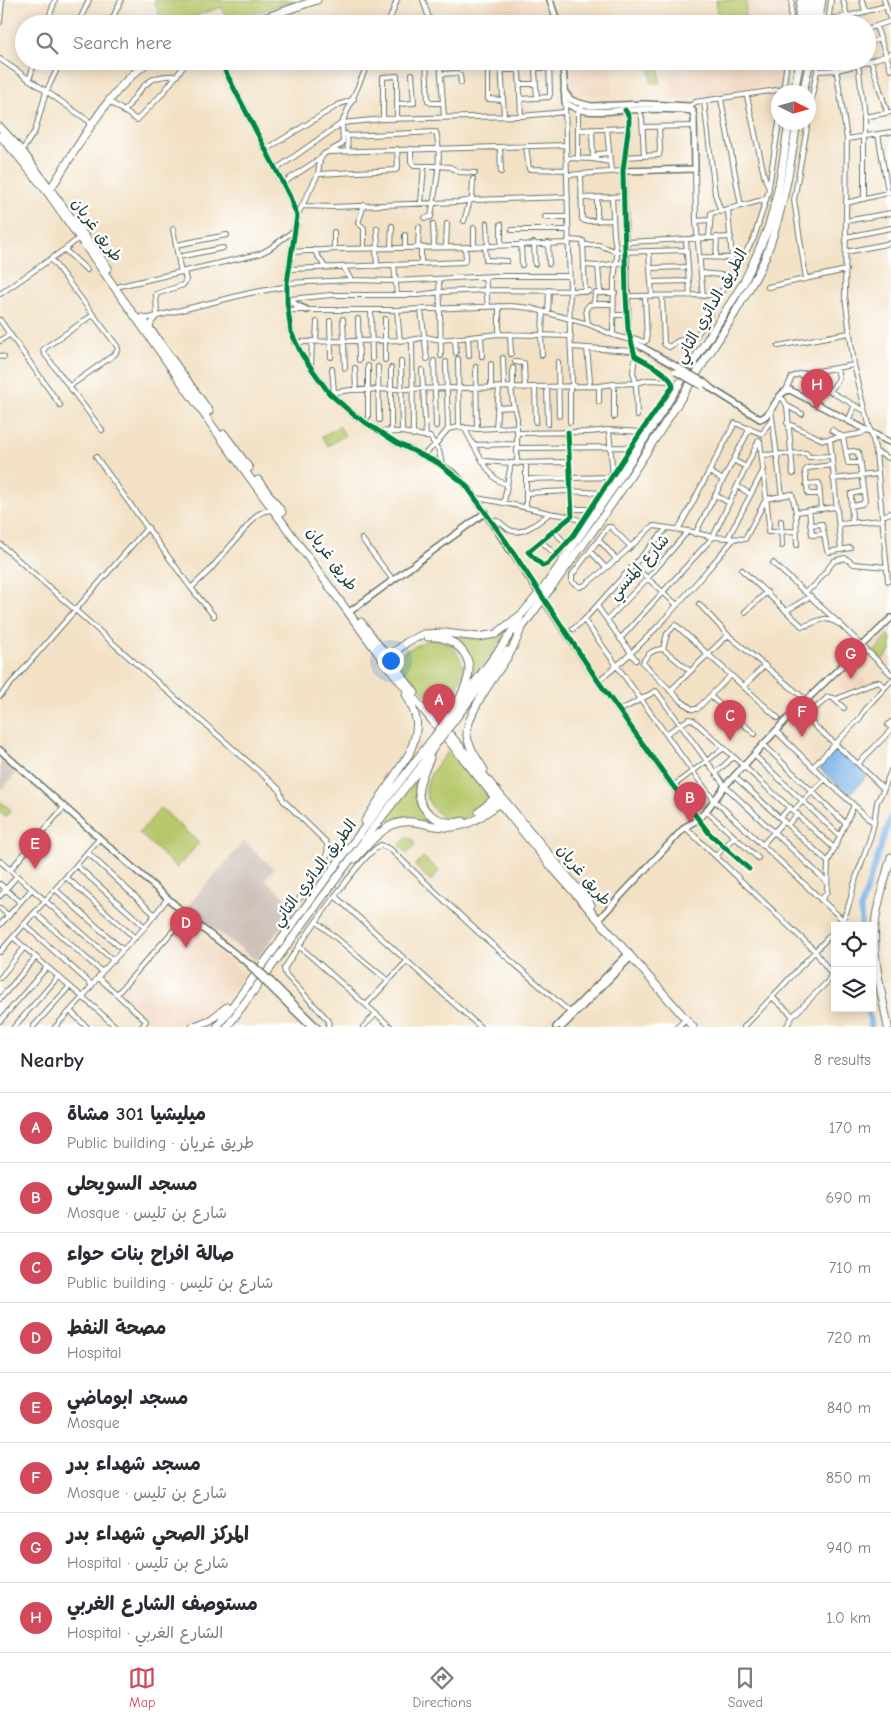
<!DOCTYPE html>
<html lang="en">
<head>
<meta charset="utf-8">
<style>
  body { margin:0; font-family:"Comic Neue","Playpen Sans Arabic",sans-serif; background:#f2f2f3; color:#2b2b33 }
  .controls { position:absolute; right:15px; bottom:15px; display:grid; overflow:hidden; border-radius:0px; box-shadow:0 2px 12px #0003 }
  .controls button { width:45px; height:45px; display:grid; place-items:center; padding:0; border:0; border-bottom:1px solid #e1e1e2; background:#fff; color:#2b2b33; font:25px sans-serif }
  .compass { position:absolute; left:771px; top:85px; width:45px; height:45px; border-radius:50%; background:#fff; box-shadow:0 2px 12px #0003; rotate:95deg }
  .you { position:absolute; left:390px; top:660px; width:18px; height:18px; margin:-12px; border:4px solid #fff; border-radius:50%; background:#1a73e8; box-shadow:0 0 0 8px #1a73e833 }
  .badge { display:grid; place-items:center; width:32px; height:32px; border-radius:50%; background:#d1495b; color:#fff; font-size:16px; font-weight:700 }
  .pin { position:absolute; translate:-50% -41px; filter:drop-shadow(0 1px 2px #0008) }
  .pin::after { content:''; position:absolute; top:26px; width:18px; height:15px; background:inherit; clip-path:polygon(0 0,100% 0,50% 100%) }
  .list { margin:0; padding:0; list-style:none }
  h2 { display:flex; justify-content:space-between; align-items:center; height:65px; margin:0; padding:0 20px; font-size:21px }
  h2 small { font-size:16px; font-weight:400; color:#7c7c81 }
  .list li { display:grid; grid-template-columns:32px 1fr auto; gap:15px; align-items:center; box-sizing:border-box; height:70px; padding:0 20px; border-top:1px solid #e1e1e2 }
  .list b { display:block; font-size:19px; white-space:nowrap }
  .list p { margin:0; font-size:16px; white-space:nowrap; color:#7c7c81 }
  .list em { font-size:16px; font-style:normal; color:#7c7c81 }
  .icon { flex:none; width:28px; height:28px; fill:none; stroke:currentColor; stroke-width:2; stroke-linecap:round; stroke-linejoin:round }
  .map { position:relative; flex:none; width:891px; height:1027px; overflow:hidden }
  .search { position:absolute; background:#fff; box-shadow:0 2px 12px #0003; left:15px; right:15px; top:15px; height:55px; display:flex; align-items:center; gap:12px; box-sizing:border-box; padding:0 18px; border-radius:28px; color:#7c7c81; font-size:19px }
  .sheet { height:625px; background:#fff }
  nav { display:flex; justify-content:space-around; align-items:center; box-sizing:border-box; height:70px; border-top:1px solid #e1e1e2; background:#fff; font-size:14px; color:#7c7c81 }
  nav a { display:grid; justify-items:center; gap:2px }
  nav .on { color:#d1495b }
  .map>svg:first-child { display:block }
</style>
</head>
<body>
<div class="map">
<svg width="891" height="1027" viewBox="0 0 891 1027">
  <rect width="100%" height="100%" fill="#fff"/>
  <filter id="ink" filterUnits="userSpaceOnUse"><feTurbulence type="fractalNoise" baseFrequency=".02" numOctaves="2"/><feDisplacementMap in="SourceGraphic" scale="10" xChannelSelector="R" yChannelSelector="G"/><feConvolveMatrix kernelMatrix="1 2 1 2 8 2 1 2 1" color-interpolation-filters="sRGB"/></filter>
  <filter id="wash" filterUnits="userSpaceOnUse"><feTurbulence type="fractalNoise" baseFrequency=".0096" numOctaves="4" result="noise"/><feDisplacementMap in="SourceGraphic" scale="20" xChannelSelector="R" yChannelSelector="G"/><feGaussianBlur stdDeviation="1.12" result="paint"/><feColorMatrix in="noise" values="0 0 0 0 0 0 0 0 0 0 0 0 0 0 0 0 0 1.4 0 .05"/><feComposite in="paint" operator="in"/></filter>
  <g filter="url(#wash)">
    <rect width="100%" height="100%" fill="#f2e1c5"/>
    <path fill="#f0d5bc" d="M487 0H546L553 24H495Z
      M716 0H785L783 24H718Z
      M715 13 717 24H676Z
      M571 61H611L613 94 570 95Z
      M670 61H782L781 84 727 90 728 95 672 99Z
      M891 625V670L867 648Z
      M851 665 869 683 846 693 840 687 843 684 837 678Z
      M182 920 245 976 220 1004 198 1019 172 1027H149L145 1015 121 992Z"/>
    <path fill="#cec1b9" d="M0 758 17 773 0 791Z
      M244 841 274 869 265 879 296 907 256 960 186 908Z"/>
    <path fill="#b6c86b" stroke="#6a8250" d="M154 0H295L227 23 222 7 172 24H162Z
      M716 0H747L744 24H719Z
      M650 61H659L660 83H651Z
      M339 426 345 435 328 446 322 437Z
      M515 622 467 687V656L440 635 480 639Z
      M889 635 891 637V650L883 659 874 652Z
      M428 640C431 640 436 639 440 640 455 644 466 663 462 677 458 689 447 701 440 711L397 662 405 651Z
      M448 751 488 797C473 814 453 832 434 809 429 804 425 795 426 788 428 774 441 761 448 751Z
      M422 773 419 780 424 813 432 821 444 825 405 820 381 830 380 827Z
      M0 801 11 810 5 817 0 813Z
      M161 808 199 843 177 868 139 833Z
      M406 838 412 839 415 845 407 854 400 845Z
      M423 857 439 871 431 881 415 866Z"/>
    <path fill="#71aee3" stroke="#48768c" d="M837 748 868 775 849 795 819 768Z"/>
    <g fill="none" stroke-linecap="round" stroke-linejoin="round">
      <path stroke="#71aee3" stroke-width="5.5" d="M861 926V907L891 816
        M868 1008 871 1027"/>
    </g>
  </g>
  <g filter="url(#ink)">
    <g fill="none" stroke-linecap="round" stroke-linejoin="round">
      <defs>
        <path id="street" d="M423 0 431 24
          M843 0 849 24
          M862 0 865 11
          M884 0 891 22
          M829 19 848 16 886 6
          M0 22 2 0
          M47 24 55 0
          M78 24 89 0
          M110 24 121 0
          M388 24 397 0
          M790 24 792 0
          M828 24 831 0
          M876 26 891 70
          M867 29 891 21
          M867 43 880 39
          M0 59 93 124
          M135 61 142 66
          M426 61 428 101 431 103H443
          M440 61 444 117
          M488 61V99L503 100
          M501 61 504 116
          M835 61 847 139 845 296 854 365 876 452 888 581
          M858 61 864 117V199
          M871 61 887 112
          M502 70H517L519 72 521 116
          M817 71 818 61
          M442 74 457 73 460 75 461 83
          M29 80 35 61
          M520 84H536
          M783 92 787 61
          M747 96 764 175 768 186
          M537 98 535 71 537 68H549
          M521 99 549 97 550 94 549 61
          M721 99 741 206 766 199
          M109 101 137 120 162 94 188 61
          M704 101 715 194 721 212
          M565 102 570 291C568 323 572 355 572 386
          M398 104 414 103 412 74
          M688 108 695 102 784 89
          M639 110 642 118 644 156
          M124 112C140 90 147 73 177 76
          M808 116 817 71 837 70 858 65 891 54
          M864 117 891 112
          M383 119V77L397 76V118
          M643 127 694 126
          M592 129 593 159
          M607 129 611 172
          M578 130 628 128
          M346 134 347 136 348 151
          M878 134 888 192
          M347 136 436 132C443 160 435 189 431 217L425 218
          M847 139 891 132
          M526 146 529 169 567 170
          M500 148 501 172
          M411 149V161L414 166H438L450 167 459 172 475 173
          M265 150 338 105 354 99
          M21 152 35 131 46 92 61 61
          M328 152 566 145
          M624 157 659 155 660 150 659 127
          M566 158 593 159 610 162
          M578 158V113L583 104
          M593 159 598 154 609 153
          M695 169 696 221 703 296
          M275 170 342 123 383 119 521 116 565 112
          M318 174 396 170 398 166 397 149
          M581 174 582 219 585 221 612 220
          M567 175 623 171
          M283 183 321 158 324 154 341 145 343 142 342 123 369 61
          M581 198 612 197
          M597 198V221
          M472 200 473 179
          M421 203 424 166
          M846 203 891 192
          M303 206 333 207 459 202 472 200 568 197
          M728 210 733 272
          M297 216 318 174 320 160
          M545 217H568
          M464 221 470 200
          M696 221 709 220
          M846 221 891 213
          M487 223 488 246
          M433 224 434 247
          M501 224V245
          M377 228 378 248
          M474 228V247
          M173 229 181 273
          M512 230H568
          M405 235V247
          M709 237 711 213 741 206
          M846 237 891 228
          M568 240 583 241 584 265
          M686 240 690 296
          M626 242 731 237
          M534 243 535 264
          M548 243 549 264
          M521 244 522 265
          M176 245 227 235
          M584 245H599L617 252 686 250
          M446 246 447 224
          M485 246 486 260 507 261
          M391 247 392 226
          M418 247 419 227
          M421 247V264
          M364 248V228L358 223 364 205
          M376 248 377 266
          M334 249V232
          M65 250 87 270
          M314 250 325 267
          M292 252 338 249 465 247 568 243
          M649 252 652 296
          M846 252 891 243
          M178 257 223 248
          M700 257 731 258
          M716 257 717 237
          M51 259 117 346 118 349 115 354 70 386
          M394 265 397 295
          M343 266 351 280
          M598 266 600 292
          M651 268 688 267
          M289 269 464 262 466 258 465 247
          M701 273 731 276
          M485 277 488 307
          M439 279 440 308
          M806 279 794 200 808 122
          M651 282 689 281
          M287 283 351 280 395 281 495 276H569
          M120 286 259 254 269 249 296 229
          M768 287 846 270
          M585 292 584 265 598 266 626 262
          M0 294 68 247 80 237
          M626 296 715 295 720 293 726 286 754 238 768 193 779 122
          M662 296 664 344 669 347 678 341 694 338 696 336C705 324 713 311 715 295
          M290 299 331 295H419L440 292 487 290 589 291
          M594 304H614
          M440 308 441 356
          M288 310H397L511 306 530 308 588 324 613 335 630 340 635 356C645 362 671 374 673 386L641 432 573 536 556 555 547 564 543 566 528 552 572 516 568 432
          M371 310 372 359
          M397 310 400 341
          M421 310 427 359
          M548 313 549 290
          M93 315 46 347 43 350 44 353 102 430
          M614 315H627
          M142 318H149L250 293 289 286
          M343 319 345 368
          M358 319 359 360
          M385 319V360
          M0 320 60 405
          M330 321 331 357
          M588 324 586 309 589 305 594 304 595 293H615
          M150 328 152 322 157 316 156 294 183 285 186 280 184 272
          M499 334V306
          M510 334 511 354
          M541 335 542 355
          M542 335 543 312
          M613 335 614 278 617 257 614 235 612 197 624 196
          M468 336 469 356
          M481 336 482 356
          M629 336 644 342 647 340 645 296
          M455 339 456 353
          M412 340 413 435
          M0 341 10 334
          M316 341 317 322
          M294 342 412 340 425 337 441 340 499 334 571 336
          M778 346 849 333
          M572 347 633 351
          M587 348 590 381 588 386
          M0 356 4 357
          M635 356 633 372 636 383 648 380 672 381
          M503 358 504 387
          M458 359 459 427
          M401 361 402 432
          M434 361 436 426
          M446 362 448 429
          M515 362 524 363 525 388
          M558 362 559 416
          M491 364V387
          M311 367 312 341
          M378 367 379 420
          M476 367 477 429
          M355 368 356 390
          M391 368V432
          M513 368V387
          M332 369 334 392
          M422 370 426 437
          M799 374 865 411
          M614 384V417
          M570 386V422
          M599 386V402
          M511 387 513 403 517 418V464
          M535 387 536 422
          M547 387 548 424
          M786 390 792 377 799 374 854 365
          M830 392 839 378 837 368
          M329 393 351 390 458 388 599 386 614 384 636 383 637 416
          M779 397 784 400 787 406 793 474
          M787 406 802 414
          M497 408 514 407
          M771 409 782 496
          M368 417V366
          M848 421 855 405
          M787 423 823 440 858 434 867 431
          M464 427C471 441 486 470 496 479 499 482 503 483 507 484
          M496 428 499 387
          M832 430 843 437 848 463H860
          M379 431 402 432 430 437 439 451 442 465
          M517 433 589 432 609 430 641 432
          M762 434 772 418
          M830 439 841 550
          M760 441 769 524 768 532 795 531
          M473 445 517 444
          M517 448 631 447
          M846 452 854 451 858 453 865 501 862 504 851 506
          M876 452 891 459
          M423 455 435 445 448 429 459 427 477 429 517 427
          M762 455 806 453 809 457 832 456
          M96 457 191 588 214 616
          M733 460 746 467
          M484 461 511 463 569 462
          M710 472 723 480
          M526 479 613 477 609 430
          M833 479 878 474
          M806 484 819 483 821 509
          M737 486 750 494
          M526 493 569 491 601 493
          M819 494H808L805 471 808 468 832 465
          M715 495 728 502
          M476 498C501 502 525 507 549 513 563 516 569 514 582 522
          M504 502 511 463
          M526 507V463
          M571 509H590
          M809 510 812 535 824 534
          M796 512 836 507
          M882 516 891 513
          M491 520C499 520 502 524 508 529 521 538 540 521 550 513
          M781 521 782 546
          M852 523 851 494 863 491
          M839 524 883 520
          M810 525 822 524 827 550 829 552 850 548
          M554 530 566 545
          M678 530 735 423 762 434
          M695 534 750 428
          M728 538 764 469
          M362 539 393 580
          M599 540 617 560
          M541 541 556 555
          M0 544 279 789 283 800 326 842C334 860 309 886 299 899
          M631 547 611 527H608L572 575V582L580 587 585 585C608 567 630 549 650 528L654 526 688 531 713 537 745 539 766 499 792 494 796 512 797 545
          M590 551 606 568
          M773 563 841 625 891 674
          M634 566 677 605
          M742 570 802 626C811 626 818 618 827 619 831 620 836 622 839 624
          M191 588 209 571 257 515 265 511 274 510
          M806 591 814 586 834 561 845 558 854 564 887 567
          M699 604 728 635 806 700
          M597 606 636 660
          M786 611 811 596
          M745 612 767 592
          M584 620 693 772 714 800 843 920
          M607 620 647 579 688 531
          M573 629 584 620 666 529
          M620 639 713 537 759 440
          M663 649 667 634 675 625 677 626 778 718
          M690 671 663 649C654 649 646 654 643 663L680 700 692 709H697L731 675
          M598 681C650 642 691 588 734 539
          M744 686 765 665
          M670 691 728 635
          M0 696 148 527
          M710 696 755 734
          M833 698 844 708
          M799 707 816 727 858 764 884 789 891 770
          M619 711 656 691 725 786 827 882
          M807 716 828 697 837 699 875 682H879L884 687
          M891 722 888 725 891 727
          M776 731 825 779 874 823C870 842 863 858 857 875 851 892 850 912 838 926
          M666 734 689 719 693 720 834 848
          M763 744 846 824
          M754 755 840 836
          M858 764 891 730
          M813 767 860 718 866 708 891 681
          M716 773 733 757
          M734 776 828 862
          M673 786 724 748
          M794 810 825 779
          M706 811 758 858
          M780 818 790 807
          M697 820 709 833 749 869
          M874 823 877 802 884 789
          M788 824 798 814
          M685 827 815 951 830 972 831 975 828 981 793 1016 786 1027
          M763 844 784 821
          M87 852 155 915
          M716 856 734 837
          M0 861 114 961
          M76 865 145 927
          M10 870 64 807
          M66 877 135 938
          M0 884 20 902
          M55 889 123 950
          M0 896 17 876
          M336 897 480 1027
          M821 900 827 892 828 862 854 805
          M0 908 9 916
          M35 913 102 972
          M317 922 387 980
          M0 925 32 889
          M25 925 92 985
          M13 937C47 968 83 996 116 1027
          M299 946 391 1027
          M0 952 99 839
          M98 977 146 1021 142 1027
          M0 978 24 948
          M117 994 187 915
          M772 997 793 1016
          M0 999 36 957
          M366 1005 407 961
          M70 1011 87 1027
          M0 1021 47 967
          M14 1027 58 977
          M33 1027 69 987
          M55 1027 83 997 102 972 145 927 168 898
          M328 1027 329 1021 286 975 284 969C297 948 363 852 381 845L390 849 478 932 571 1013
          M363 1027 376 1014
          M744 1027 835 930"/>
        <path id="secondary" d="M550 0 558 24
          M220 61 290 197 297 216 287 283V302L291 332 302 355 329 393 354 415 397 443 438 463 455 474 469 489 598 681 697 820
          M563 61 565 102C581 116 606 111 626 110 648 109 671 108 693 111
          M564 91 570 99 576 102 591 106 645 104 690 106 694 116 695 169 623 171
          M625 110 629 116V123L623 171 628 329 630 340 679 368
          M290 302 292 301 296 305 307 310
          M704 382 712 389 760 419C774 415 776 391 790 390L891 443
          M352 610 486 512
          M0 750 199 926 249 964
          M598 920 685 827 697 820 706 811 725 786 785 721 891 618
          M271 981 317 1027
          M268 985 311 1027
          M556 1027 629 953
          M562 1027 631 957
          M678 1027 686 1019"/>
        <path id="highway" d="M234 24 249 18
          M246 24 317 0
          M798 24 801 0
          M805 24 808 0
          M812 24 815 0
          M818 24 822 0
          M794 92 800 61
          M803 92 810 61
          M0 127 22 151 108 268
          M0 136 18 156 48 193 223 441 386 664 550 865 693 1027
          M49 191C77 149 108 89 150 61
          M142 318 209 411
          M224 434 249 468
          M258 480 282 512
          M546 585 615 485 744 282C753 263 762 245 769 225 779 192 784 157 789 122
          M550 589C618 501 676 406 735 313 745 295 757 277 765 258 782 215 790 169 797 122
          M361 622 415 693
          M518 633 537 607
          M428 637C451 635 474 653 468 677 466 687 460 697 456 707
          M386 659 407 642 424 634 445 633 478 637 496 634 523 613 532 602
          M448 718 505 642 520 618
          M453 722 507 651
          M443 726 591 905
          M430 758C426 768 420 778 419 788 416 812 442 827 463 821
          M484 770C478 759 468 748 467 735 466 712 498 673 510 653 514 646 517 639 520 631
          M479 812 497 796
          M365 821 409 754C420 728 419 718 406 694
          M355 859C367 847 377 832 392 825 412 816 432 829 452 827 472 826 487 812 502 801
          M193 1027 210 1020 227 1007
          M217 1027 342 857 434 737
          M227 1027 372 830 420 768 438 741
          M888 1027C882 994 872 958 875 925 877 902 885 880 891 857"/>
      </defs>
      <use href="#street" stroke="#697667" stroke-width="6"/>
      <use href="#secondary" stroke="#697667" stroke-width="8"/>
      <use href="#highway" stroke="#697667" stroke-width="9"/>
      <use href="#street" stroke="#fff" stroke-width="4"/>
      <use href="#secondary" stroke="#fff" stroke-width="5"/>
      <use href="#highway" stroke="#fff" stroke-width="7"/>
      <defs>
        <path id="secondary-bridge" d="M679 368 704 382
          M676 372 702 386
          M249 964 252 969 268 985
          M249 964 253 965 271 981"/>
        <path id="highway-bridge" d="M532 602 546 585
          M537 607 550 589
          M434 737 448 718
          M438 741 453 722"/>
      </defs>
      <use href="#secondary-bridge" stroke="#697667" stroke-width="8" stroke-linecap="butt"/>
      <use href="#highway-bridge" stroke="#697667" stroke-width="9" stroke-linecap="butt"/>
      <use href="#secondary-bridge" stroke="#fff" stroke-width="5"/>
      <use href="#highway-bridge" stroke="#fff" stroke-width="7"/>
      <defs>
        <path id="cycleway" d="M220 61 290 197 297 216 287 283V302L291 332 302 355 329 393 354 415 397 443 438 463 465 484 505 540 598 681 673 786 709 833 749 869
          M568 432 572 516 528 552 543 566 547 564 556 555 573 536 641 432 673 386C671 374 645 362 635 356L628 329 626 296 623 171 629 123V116L625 110"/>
      </defs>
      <use href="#cycleway" stroke="#fff" stroke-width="8"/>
      <use href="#cycleway" stroke="#00873e" stroke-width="5"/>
    </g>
  </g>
  <g text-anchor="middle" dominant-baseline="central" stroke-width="5" stroke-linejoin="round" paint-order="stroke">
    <g font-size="16" fill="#1f3d34" stroke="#fff">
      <text transform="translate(97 230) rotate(54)">طريق غريان</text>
      <text transform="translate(711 306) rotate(-60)">الطريق الدائري الثاني</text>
      <text transform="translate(332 559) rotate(54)">طريق غريان</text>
      <text transform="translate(639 567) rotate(-48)">شارع المنسي</text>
      <text transform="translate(314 873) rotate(-53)">الطريق الدائري الثاني</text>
      <text transform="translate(584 875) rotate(50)">طريق غريان</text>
    </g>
  </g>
</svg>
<div class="controls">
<button><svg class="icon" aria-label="locate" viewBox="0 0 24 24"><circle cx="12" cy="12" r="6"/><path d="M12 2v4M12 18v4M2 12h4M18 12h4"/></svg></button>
<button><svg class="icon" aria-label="layers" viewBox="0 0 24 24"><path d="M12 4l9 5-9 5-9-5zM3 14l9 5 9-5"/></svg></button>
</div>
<svg class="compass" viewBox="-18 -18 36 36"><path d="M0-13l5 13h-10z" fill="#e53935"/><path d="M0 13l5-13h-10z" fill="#7c7c81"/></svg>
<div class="you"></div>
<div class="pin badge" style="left:439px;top:725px">A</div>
<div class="pin badge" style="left:690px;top:823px">B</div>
<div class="pin badge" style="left:730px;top:741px">C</div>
<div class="pin badge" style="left:186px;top:948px">D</div>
<div class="pin badge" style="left:35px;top:869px">E</div>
<div class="pin badge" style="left:802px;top:737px">F</div>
<div class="pin badge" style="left:851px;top:679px">G</div>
<div class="pin badge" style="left:817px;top:410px">H</div>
<div class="search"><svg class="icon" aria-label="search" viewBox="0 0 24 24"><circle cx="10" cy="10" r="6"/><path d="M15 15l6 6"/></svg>Search here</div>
</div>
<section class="sheet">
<h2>Nearby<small>8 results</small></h2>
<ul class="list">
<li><span class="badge">A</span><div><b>ميليشيا 301 مشاة</b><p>Public building · طريق غريان</p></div><em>170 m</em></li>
<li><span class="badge">B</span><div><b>مسجد السويحلى</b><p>Mosque · شارع بن تليس</p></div><em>690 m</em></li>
<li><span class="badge">C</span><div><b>صالة افراح بنات حواء</b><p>Public building · شارع بن تليس</p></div><em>710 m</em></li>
<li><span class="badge">D</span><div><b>مصحة النفط</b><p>Hospital</p></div><em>720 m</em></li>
<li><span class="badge">E</span><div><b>مسجد ابوماضي</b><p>Mosque</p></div><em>840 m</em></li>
<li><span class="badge">F</span><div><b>مسجد شهداء بدر</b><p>Mosque · شارع بن تليس</p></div><em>850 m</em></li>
<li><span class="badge">G</span><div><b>المركز الصحي شهداء بدر</b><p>Hospital · شارع بن تليس</p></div><em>940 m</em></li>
<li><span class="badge">H</span><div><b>مستوصف الشارع الغربي</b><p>Hospital · الشارع الغربي</p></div><em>1.0 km</em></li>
</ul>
</section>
<nav>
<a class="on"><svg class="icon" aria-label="map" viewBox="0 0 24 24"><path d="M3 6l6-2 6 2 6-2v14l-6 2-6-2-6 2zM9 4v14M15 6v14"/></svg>Map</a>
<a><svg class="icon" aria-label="directions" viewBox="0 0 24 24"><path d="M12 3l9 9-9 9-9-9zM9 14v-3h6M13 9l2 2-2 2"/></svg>Directions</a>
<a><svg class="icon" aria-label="saved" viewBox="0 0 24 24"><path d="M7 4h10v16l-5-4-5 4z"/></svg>Saved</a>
</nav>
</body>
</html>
